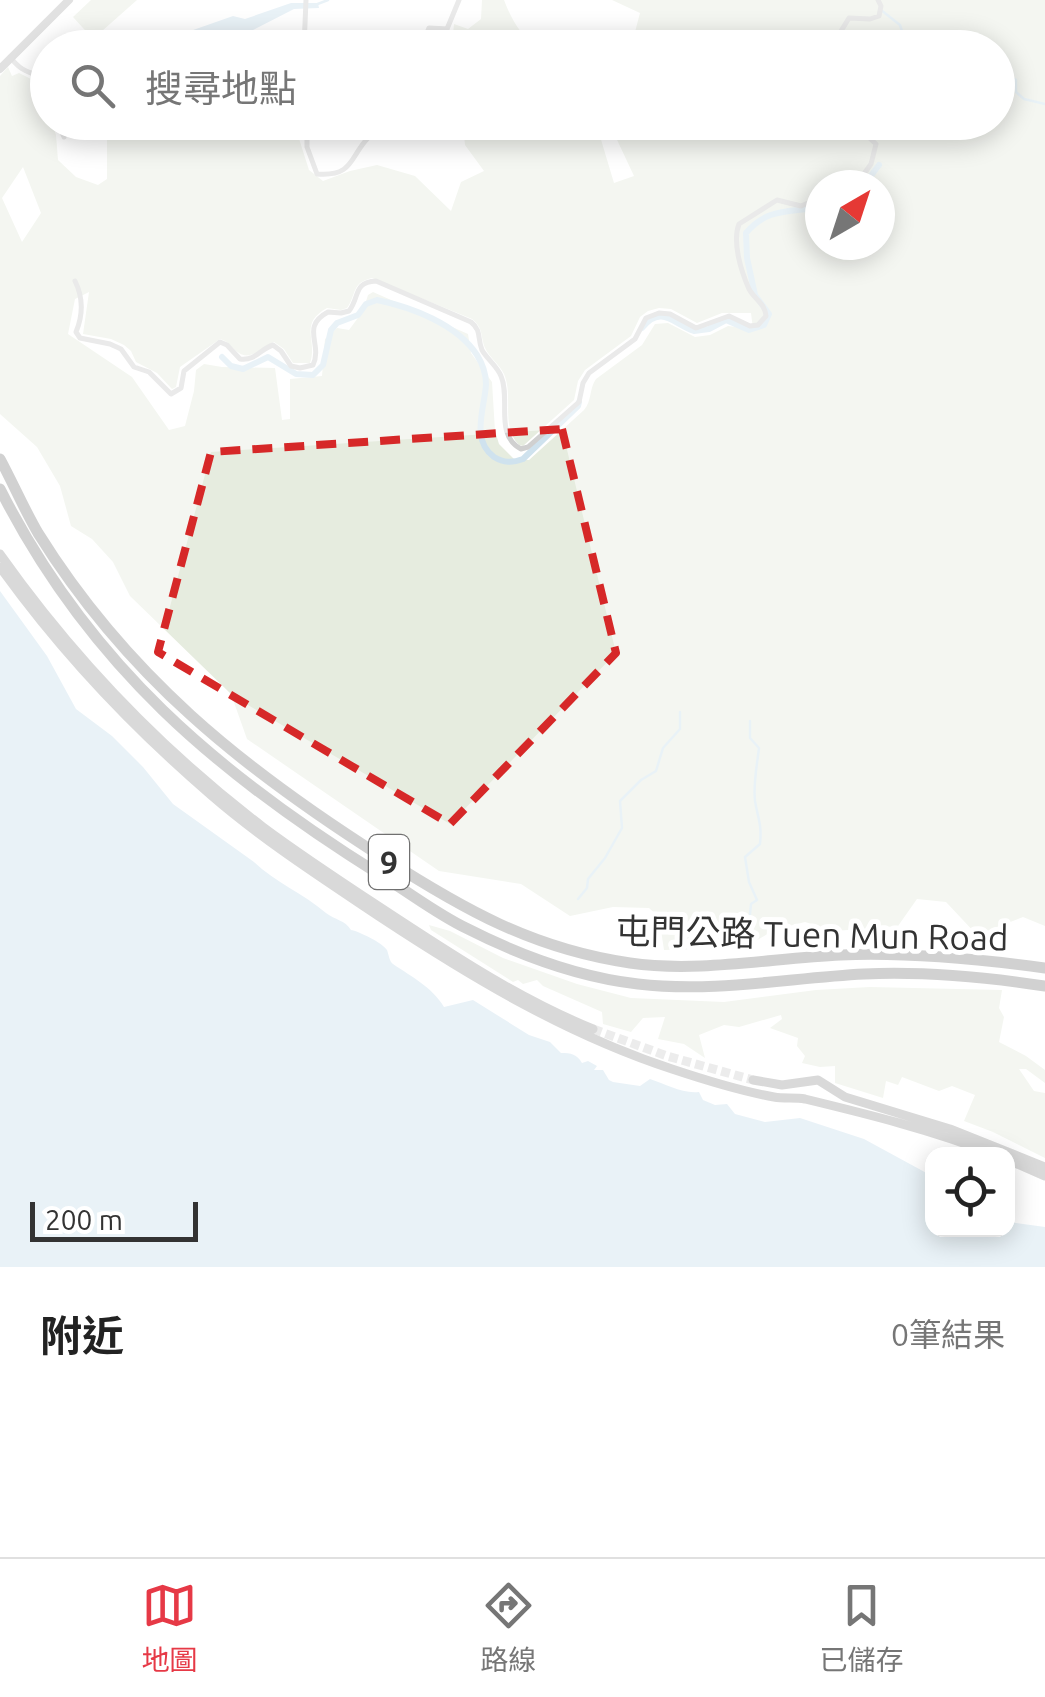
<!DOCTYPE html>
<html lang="zh-TW">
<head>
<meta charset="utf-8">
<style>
  body { margin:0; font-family:Ubuntu,"Noto Sans TC",sans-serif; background:#f2f2f2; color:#222 }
  .controls { position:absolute; right:30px; bottom:30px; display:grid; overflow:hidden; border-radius:20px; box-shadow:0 5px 25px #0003 }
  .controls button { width:90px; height:90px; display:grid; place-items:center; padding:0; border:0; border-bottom:2px solid #e0e0e0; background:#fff; color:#222; font:50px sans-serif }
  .compass { position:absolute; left:805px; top:170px; width:90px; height:90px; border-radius:50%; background:#fff; box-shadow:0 5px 25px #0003; rotate:39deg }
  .scale { position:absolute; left:30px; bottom:25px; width:168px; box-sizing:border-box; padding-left:10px; border:5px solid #333; border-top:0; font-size:28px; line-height:35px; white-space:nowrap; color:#333; -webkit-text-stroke:8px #fff; paint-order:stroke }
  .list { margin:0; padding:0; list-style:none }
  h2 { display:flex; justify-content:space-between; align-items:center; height:130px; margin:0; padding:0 40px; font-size:42px }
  h2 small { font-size:32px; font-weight:400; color:#767676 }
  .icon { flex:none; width:55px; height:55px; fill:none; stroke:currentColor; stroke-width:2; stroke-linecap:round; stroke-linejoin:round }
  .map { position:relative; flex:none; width:1045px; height:1267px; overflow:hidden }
  .search { position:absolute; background:#fff; box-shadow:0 5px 25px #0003; left:30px; right:30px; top:30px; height:110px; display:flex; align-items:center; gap:25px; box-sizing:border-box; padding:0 35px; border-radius:55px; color:#767676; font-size:38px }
  .sheet { height:290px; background:#fff }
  nav { display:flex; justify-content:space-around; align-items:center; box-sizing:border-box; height:140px; border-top:2px solid #e0e0e0; background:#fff; font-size:28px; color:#767676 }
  nav a { display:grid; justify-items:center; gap:5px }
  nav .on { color:#e63946 }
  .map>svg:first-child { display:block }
</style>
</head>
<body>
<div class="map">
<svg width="1045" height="1267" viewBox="0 0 1045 1267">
  <rect width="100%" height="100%" fill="#fff"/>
  <path fill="#e6ecdf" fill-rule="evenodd" d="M91 0H137L93 39 73 17Z
    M482 0H504C511 19 522 39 540 47H456L452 44 454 24 468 29 481 19Z
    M612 0H1045V926L1023 917 977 935 946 902 917 899 898 926 835 931 805 922 774 930 744 948 664 950 659 917 649 908 613 907 570 916 521 884 439 871 247 739 231 694 130 596 113 562 92 539 71 526 60 486 37 447 0 414V76L8 67 12 76 19 73 47 87 48 122 52 123 56 135 58 160 76 177 98 185 107 179V123H294L309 170 323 181 350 171 377 165 415 176 451 211 461 182 484 171 465 145 463 123H596L614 183 634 176 611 127 613 123 998 122V48L631 47 640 13ZM23 167 41 213 22 242 2 198ZM820 185H880V245H820ZM372 278 472 319C484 329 480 335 485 348 489 357 500 365 504 374 514 397 500 426 519 445L523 446 574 400 578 381 585 370 631 336 640 317 648 311 659 308 671 309 697 323 722 313H751L753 329 728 326 710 335 695 337 668 323 655 324 642 345 596 379C589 389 592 401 584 410L529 460 514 459 499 444 495 431 492 382 471 353 468 334 373 292 368 295 363 311 349 330 337 328 325 339 322 376 290 379V419L282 420 275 368 222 367 204 364 196 370 194 391 185 426 169 430 132 377 68 334 75 299 89 292 83 334 111 339 124 345 131 351 136 362 157 373 172 389 176 387 180 367 220 339C234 343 236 358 250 355 259 353 265 345 274 342L284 349 293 363H310C318 340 298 324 327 308L341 310 347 308C357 294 351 283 372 278Z
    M429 925 450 931 503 958 577 984 631 998 724 1002 816 990 870 987 1002 990 999 1008 1004 1017 999 1042 1026 1056 1045 1070V1083L1026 1069H1019L1034 1091 1045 1093V1158L993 1132 964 1121 975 1095 952 1086 939 1091 902 1077 898 1085 886 1081 883 1098 835 1083V1066L820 1067 802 1063 805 1056 797 1046 798 1038 770 1028 782 1019 781 1015 739 1027 724 1025 699 1035 705 1058 684 1044 658 1039 665 1017 643 1018 631 1032 603 1024 602 1012 543 986 537 980 523 984 518 980 513 982 431 930Z"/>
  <path fill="#cfe2ee" d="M291 3H318L319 8 294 9 228 43 225 47 142 48 233 16 245 19Z
    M0 591 47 656 76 709 112 736 143 767 173 804 254 862C275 882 304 894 326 913 335 920 345 920 351 930 358 931 383 943 387 950 389 955 389 961 393 964 412 977 432 987 444 1007L473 1000 529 1035 550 1042 561 1053C571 1053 577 1054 582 1063L588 1061 597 1066 594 1070H603L609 1080 613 1082 640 1086 650 1079C666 1084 682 1094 699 1092L703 1100 715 1105 727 1104 735 1114 765 1122 800 1118 864 1139 932 1176V1230H1008V1222L1045 1227V1267H0Z"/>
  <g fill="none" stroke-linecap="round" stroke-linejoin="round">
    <path stroke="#cfe2ee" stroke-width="2.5" d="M315 5 328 0
      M881 10 900 25 906 43 914 48
      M998 72 1016 80V92L1024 99 1045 104
      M578 899 587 888 588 879 605 858 622 828 620 801 641 780 656 771 663 748 680 729V712
      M749 945 748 935 751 904 757 900 749 882 745 857 760 844C762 824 758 819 755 801 753 784 757 765 759 748L750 738V721"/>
    <path stroke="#cfe2ee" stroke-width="6" d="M864 185 879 165
      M642 328C661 304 674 324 694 331L709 329 726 320 749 330 764 325 769 314 755 295 747 258 746 233C768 207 789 213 820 207
      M222 357 231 366 243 369 268 357 296 374 313 375 323 365 331 330 337 323 358 315 366 304 377 300C411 307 457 324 477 355 482 363 486 374 486 384 485 407 470 440 494 457 504 463 512 463 523 459L578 406 579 402"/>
    <path stroke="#d6d6d6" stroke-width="9" stroke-dasharray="9 4.5" stroke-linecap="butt" d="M593 1029 667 1056 753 1080"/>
    <path stroke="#d0d0d0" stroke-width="5" d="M304 48 306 0
      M421 48 429 28 447 29
      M448 48 447 29 459 0
      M835 48 838 36 849 18 870 19 879 16 881 6 878 0
      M10 57C25 76 31 70 48 81
      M57 122 64 137
      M307 122V147L317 174C354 177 350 156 368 138 374 131 382 130 388 122
      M852 122 876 144 871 164 856 185
      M75 281C83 297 83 315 76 332L80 338 110 344 121 349 134 367 149 372 171 394 181 388 184 371 220 342 227 345 240 359C256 361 260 349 273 345L281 351 291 366 300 368 313 365C323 344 300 327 328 312L341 313 349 311C360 297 353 282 376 281L471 322C482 331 477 338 482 350 487 359 497 366 501 376 511 399 494 435 521 449L528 447 579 402 583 383 589 373 635 339 646 318 659 313 670 314 696 328 729 316 750 326 758 325 766 316C765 303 755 300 749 289 741 271 732 242 739 224L777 200 801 206 820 198"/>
    <path stroke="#bdbdbd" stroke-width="8" d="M0 69 69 0"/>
    <path stroke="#ababab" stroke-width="9" d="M0 554C73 657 162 750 263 827 306 859 351 888 395 917 459 959 522 1000 593 1029
      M0 567C61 652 132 727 211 795 264 841 325 880 383 919 474 979 568 1035 672 1069 705 1080 740 1091 774 1097 784 1099 795 1097 805 1099 867 1114 932 1130 993 1154
      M753 1080 782 1085 818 1080 845 1097 950 1129 1045 1167
      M1008 1160 1045 1176"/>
    <path stroke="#9a9a9a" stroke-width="11" d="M0 459C13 483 24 509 38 533 127 676 242 768 382 857 463 909 533 949 630 963 698 973 773 958 841 955 909 952 978 959 1045 968
      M0 489C89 665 218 774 382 876 410 893 437 914 466 928 519 955 578 977 638 984 714 993 788 978 864 974 925 971 985 977 1045 986"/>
  </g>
  <path d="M0 0H1045V1267H0ZM562 429 616 653 450 824 158 652 211 452Z" fill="#fff" fill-opacity=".55" fill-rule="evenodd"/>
  <path fill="none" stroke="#d62828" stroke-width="8" stroke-dasharray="20 12" stroke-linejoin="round" d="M562 429 616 653 450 824 158 652 211 452Z"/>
  <g text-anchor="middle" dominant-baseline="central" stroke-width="10" stroke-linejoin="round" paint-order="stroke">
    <rect fill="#fff" stroke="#707070" stroke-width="2.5" x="369" y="835" width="40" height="54" rx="8"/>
    <g font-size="32" font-weight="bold" fill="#333">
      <text x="389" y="862">9</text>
    </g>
    <g font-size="35" fill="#333" stroke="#fff">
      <text transform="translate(812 934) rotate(1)">屯門公路 Tuen Mun Road</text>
    </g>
  </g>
</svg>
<div class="controls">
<button><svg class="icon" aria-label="locate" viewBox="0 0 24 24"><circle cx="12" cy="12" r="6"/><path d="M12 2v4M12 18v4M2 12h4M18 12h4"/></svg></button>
</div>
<svg class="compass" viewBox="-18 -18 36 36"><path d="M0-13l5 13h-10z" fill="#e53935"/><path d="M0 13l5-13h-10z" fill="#767676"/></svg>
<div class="scale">200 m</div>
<div class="search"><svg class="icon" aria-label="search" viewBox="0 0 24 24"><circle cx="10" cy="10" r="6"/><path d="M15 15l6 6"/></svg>搜尋地點</div>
</div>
<section class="sheet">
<h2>附近<small>0筆結果</small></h2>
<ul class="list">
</ul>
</section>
<nav>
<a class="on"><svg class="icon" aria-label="map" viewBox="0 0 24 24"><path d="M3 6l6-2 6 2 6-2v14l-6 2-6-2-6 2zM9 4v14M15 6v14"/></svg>地圖</a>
<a><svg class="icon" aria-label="directions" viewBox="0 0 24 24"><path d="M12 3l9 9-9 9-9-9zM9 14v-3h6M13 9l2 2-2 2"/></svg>路線</a>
<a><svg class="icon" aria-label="saved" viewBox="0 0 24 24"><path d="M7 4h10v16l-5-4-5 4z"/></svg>已儲存</a>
</nav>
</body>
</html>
